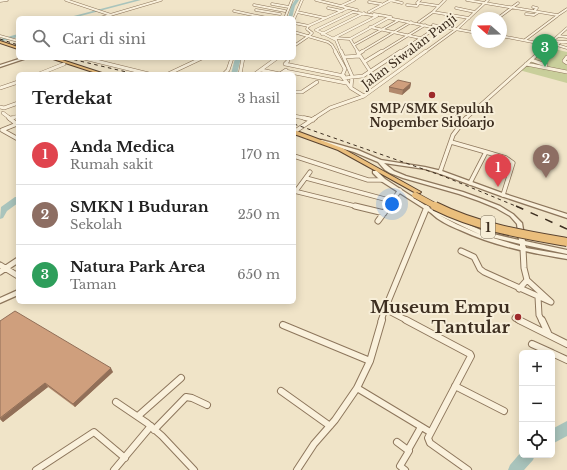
<!DOCTYPE html>
<html lang="id">
<head>
<meta charset="utf-8">
<style>
  body { margin:0; font-family:"Libre Baskerville",serif; background:#f2f2f2; color:#222 }
  .controls { position:absolute; right:12px; bottom:12px; display:grid; overflow:hidden; border-radius:6px; box-shadow:0 2px 10px #0003 }
  .controls button { width:36px; height:36px; display:grid; place-items:center; padding:0; border:0; border-bottom:1px solid #e0e0e0; background:#fff; color:#222; font:20px sans-serif }
  .compass { position:absolute; left:471px; top:12px; width:36px; height:36px; border-radius:50%; background:#fff; box-shadow:0 2px 10px #0003; rotate:290deg }
  .you { position:absolute; left:392px; top:204px; width:14px; height:14px; margin:-10px; border:3px solid #fff; border-radius:50%; background:#1a73e8; box-shadow:0 0 0 6px #1a73e833 }
  .badge { display:grid; place-items:center; width:26px; height:26px; border-radius:50%; background:#db2777; color:#fff; font-size:13px; font-weight:700 }
  .pin { position:absolute; translate:-50% -33px; filter:drop-shadow(0 1px 2px #0008) }
  .pin::after { content:''; position:absolute; top:21px; width:14px; height:12px; background:inherit; clip-path:polygon(0 0,100% 0,50% 100%) }
  .list { margin:0; padding:0; list-style:none }
  h2 { display:flex; justify-content:space-between; align-items:center; height:52px; margin:0; padding:0 16px; font-size:17px }
  h2 small { font-size:13px; font-weight:400; color:#767676 }
  .list li { display:grid; grid-template-columns:26px 1fr auto; gap:12px; align-items:center; box-sizing:border-box; height:60px; padding:0 16px; border-top:1px solid #e0e0e0 }
  .list b { display:block; font-size:15px; white-space:nowrap }
  .list p { margin:0; font-size:13px; white-space:nowrap; color:#767676 }
  .list em { font-size:13px; font-style:normal; color:#767676 }
  .icon { flex:none; width:22px; height:22px; fill:none; stroke:currentColor; stroke-width:2; stroke-linecap:round; stroke-linejoin:round }
  .map { position:relative; flex:none; width:567px; height:470px; overflow:hidden }
  .search { position:absolute; background:#fff; box-shadow:0 2px 10px #0003; left:16px; top:16px; width:280px; height:44px; display:flex; align-items:center; gap:10px; box-sizing:border-box; padding:0 14px; border-radius:6px; color:#767676; font-size:15px }
  .panel { position:absolute; background:#fff; box-shadow:0 2px 10px #0003; left:16px; top:72px; width:280px; height:232px; border-radius:6px }
  .map>svg:first-child { display:block }
</style>
</head>
<body>
<div class="map">
<svg width="567" height="470" viewBox="0 0 567 470">
  <rect width="100%" height="100%" fill="#f0e4c8"/>
  <path fill="#c9cf9b" d="M546 47 567 52V83L519 70Z"/>
  <g fill="none" stroke-linecap="round" stroke-linejoin="round">
    <path fill="#a9c4bc" fill-rule="evenodd" d="M135 0H141L73 18H66Z
      M295 0H299L295 6 292 18H288L291 6Z
      M18 34V37L0 42V39Z
      M235 58H241L237 74H231Z
      M15 197H18V203L7 211 3 218 0 219 1 207Z
      M567 421V436L552 444V429Z
      M522 451V455H535L533 460 524 470H508L510 465Z"/>
    <defs>
      <path id="minor-far4" d="M66 0 111 15
        M316 0 357 10
        M390 0 402 3
        M467 0 557 15
        M0 1 7 0
        M369 2 381 4
        M419 3 439 6
        M272 4 289 7
        M254 5 285 11
        M407 5 417 6 419 3H417L420 0
        M341 6 354 0
        M533 7 537 8 534 11
        M328 8 342 11
        M456 8 475 12
        M256 10 280 14
        M234 11 267 18
        M297 12 325 18
        M369 12 391 0
        M433 12 469 18
        M374 14 391 17
        M526 14 534 15 539 12
        M558 15 567 9
        M100 18 161 0
        M285 18 292 0
        M498 18 518 3
        M294 19 302 0
        M419 22 433 12 445 0
        M294 23 309 26
        M433 25 477 33
        M370 27 420 38
        M294 32 328 42 332 45 336 52
        M322 34 364 13
        M310 35 312 33 307 29 308 26 348 8
        M0 36 18 41
        M501 36 548 45
        M559 36 567 37
        M334 38 377 16 353 12 316 30 336 40 341 52
        M336 38 350 39
        M525 40 557 16
        M552 41 567 42
        M559 43 557 45 567 48
        M354 45 399 20
        M294 46 310 35
        M358 52 350 39 388 18 436 28 400 52
        M361 52 411 22
        M381 52 425 25
        M425 52 458 28 488 0
        M540 52 567 28"/>
      <path id="minor-far3" d="M335 51 345 69 342 76 351 88 352 76 341 51
        M357 51 370 71
        M358 54 363 51
        M344 57 360 56
        M567 57 564 61 567 63
        M84 58 149 74
        M531 60 546 65
        M288 61 285 64 344 76
        M364 62 382 51
        M526 64 567 72
        M261 70 280 74 286 70
        M285 71 346 83
        M39 74 64 64
        M168 74 202 58
        M224 74 228 70 232 58
        M240 74 243 58
        M255 74 277 58
        M344 78 363 76 401 51
        M0 88 18 82
        M351 88 364 96
        M294 92H302L317 82
        M0 107 4 108 18 103
        M3 113 11 119
        M294 116 309 119
        M10 119 18 116
        M313 119 330 108 364 96 426 51
        M465 119 541 51"/>
      <path id="minor-far2" d="M9 118 18 125
        M304 118 313 120
        M10 119 12 118
        M17 124 2 130 18 139
        M294 132 315 118
        M451 142 486 152
        M294 156 368 180H383
        M440 172 453 135 466 118
        M306 178 392 201
        M470 183 486 152 506 158 513 163 503 195
        M294 191 359 207
        M296 191 310 172
        M388 207 400 190"/>
      <path id="minor-far1" d="M355 206 384 213
        M378 221 389 206
        M461 251 474 257 480 269 484 272 551 302 527 280 524 268 523 249
        M0 265 18 276
        M0 272 18 260
        M519 289 527 280
        M538 297 539 315 542 321
        M385 309 408 321
        M515 318 521 321
        M381 321 385 309 427 207"/>
      <path id="minor" d="M406 320 470 354 471 356 428 438 430 443 468 470
        M519 320 567 344
        M542 320 548 333
        M283 325 370 361
        M532 344 552 353
        M552 353 567 360
        M455 386 504 411
        M357 388 430 432
        M281 391 330 426
        M116 402 147 423 162 436 194 470
        M138 416 181 378
        M154 430 186 397 192 398 207 405
        M397 442 409 451 400 466 405 470
        M408 450 421 427
        M36 470 94 432 125 458
        M114 470 151 426
        M297 470 314 444 335 420 357 388 370 361 382 320"/>
      <path id="tertiary" d="M22 58H27L0 67V65Z
        M320 140H322L358 150 381 160 425 167 442 171 505 194 567 214V218L501 196 438 173 425 169 384 163 394 171 406 176 463 192 482 199 500 206 513 214 522 223 525 241 567 250V254L525 245 526 248 567 255V259C530 253 494 246 460 230 450 226 439 221 431 213L381 181 373 173V171H377L385 179 434 211 441 212 485 232 519 240 517 224 510 216 496 208 479 201 459 194 403 178 390 173 385 170 378 162 354 152 320 142ZM439 215 481 235 456 224ZM483 235 520 244V246Z
        M18 290V295L0 303V298Z"/>
      <path id="trunk" d="M0 41 18 47V49L0 43Z
        M50 58H56L105 74H99Z
        M294 130 342 148 421 192 420 193H416L338 150 294 134Z"/>
    </defs>
    <use href="#minor-far4" stroke="#8d765c" stroke-width="3"/>
    <use href="#minor-far3" stroke="#8d765c" stroke-width="4"/>
    <use href="#minor-far2" stroke="#8d765c" stroke-width="5"/>
    <use href="#minor-far1" stroke="#8d765c" stroke-width="7"/>
    <use href="#minor" stroke="#8d765c" stroke-width="8"/>
    <use href="#tertiary" stroke="#8d765c" stroke-width="2.5"/>
    <use href="#trunk" stroke="#5b4430" stroke-width="2"/>
    <use href="#minor-far4" stroke="#faf1dc" stroke-width="2"/>
    <use href="#minor-far3" stroke="#faf1dc" stroke-width="3"/>
    <use href="#minor-far2" stroke="#faf1dc" stroke-width="3.5"/>
    <use href="#minor-far1" stroke="#faf1dc" stroke-width="5"/>
    <use href="#minor" stroke="#faf1dc" stroke-width="6"/>
    <use href="#tertiary" fill="#faf1dc" fill-rule="evenodd"/>
    <use href="#trunk" fill="#eabe7c" fill-rule="evenodd"/>
    <path stroke="#3d2e20" stroke-width="1" stroke-dasharray="3.5 3.5" stroke-linecap="butt" d="M0 39 18 45
      M67 58 135 74
      M294 124 443 176 518 207"/>
    <path stroke="#3d2e20" stroke-width="1.5" stroke-dasharray="8 8" stroke-linecap="butt" d="M516 206 567 229"/>
    <defs>
      <path id="trunk-bridge-far1" d="M415 195 437 207"/>
      <path id="trunk-bridge" d="M435 206C477 227 521 234 567 242"/>
    </defs>
    <use href="#trunk-bridge-far1" stroke="#5b4430" stroke-width="7" stroke-linecap="butt"/>
    <use href="#trunk-bridge" stroke="#5b4430" stroke-width="10" stroke-linecap="butt"/>
    <use href="#trunk-bridge-far1" stroke="#eabe7c" stroke-width="5.5"/>
    <use href="#trunk-bridge" stroke="#eabe7c" stroke-width="8"/>
  </g>
  <path fill="#b2896c" d="M411 83 410 88 402 95 389 92V87Z
    M0 321 113 372 75 407 48 387 3 422 0 419Z"/>
  <path fill="#916f58" d="M411 83 410 88 402 95 403 90Z
    M111 368 113 372 75 407 73 404Z
    M45 383 48 387 3 422 0 419Z"/>
  <path fill="#cf9f7d" stroke="#916f58" d="M398 80 411 83 403 90 389 87Z
    M15 311 111 368 73 404 45 383 0 418V321Z"/>
  <g fill="#9e2a2b" stroke="#f7eed8" stroke-width="1.5">
    <circle cx="432" cy="95" r="4"/>
    <circle cx="518" cy="317" r="4"/>
  </g>
  <g text-anchor="middle" dominant-baseline="central" stroke-width="4" stroke-linejoin="round" paint-order="stroke">
    <g font-size="12" fill="#3d2e20" stroke="#f7eed8">
      <text transform="translate(409 51) rotate(-37)">Jalan Siwalan Panji</text>
    </g>
    <g font-size="12" font-weight="bold" fill="#3d2e20" stroke="#f7eed8">
      <text x="432" y="108">SMP/SMK Sepuluh<tspan x="432" dy="14">Nopember Sidoarjo</tspan></text>
    </g>
    <rect fill="#f7eed8" stroke="#756857" stroke-width="1" x="481" y="216" width="14" height="22" rx="3"/>
    <g font-size="13" font-weight="bold" fill="#3d2e20">
      <text x="488" y="227">1</text>
    </g>
    <g font-size="17" font-weight="bold" fill="#3d2e20" stroke="#f7eed8" text-anchor="end">
      <text x="510" y="307">Museum Empu<tspan x="510" dy="20">Tantular</tspan></text>
    </g>
  </g>
</svg>
<div class="controls">
<button>+</button>
<button>−</button>
<button><svg class="icon" aria-label="locate" viewBox="0 0 24 24"><circle cx="12" cy="12" r="6"/><path d="M12 2v4M12 18v4M2 12h4M18 12h4"/></svg></button>
</div>
<svg class="compass" viewBox="-18 -18 36 36"><path d="M0-13l5 13h-10z" fill="#e53935"/><path d="M0 13l5-13h-10z" fill="#767676"/></svg>
<div class="you"></div>
<div class="pin badge" style="left:498px;top:187px;background:#e0444e">1</div>
<div class="pin badge" style="left:546px;top:178px;background:#8d6e63">2</div>
<div class="pin badge" style="left:545px;top:67px;background:#2e9e5b">3</div>
<div class="search"><svg class="icon" aria-label="search" viewBox="0 0 24 24"><circle cx="10" cy="10" r="6"/><path d="M15 15l6 6"/></svg>Cari di sini</div>
<section class="panel">
<h2>Terdekat<small>3 hasil</small></h2>
<ul class="list">
<li><span class="badge" style="background:#e0444e">1</span><div><b>Anda Medica</b><p>Rumah sakit</p></div><em>170 m</em></li>
<li><span class="badge" style="background:#8d6e63">2</span><div><b>SMKN 1 Buduran</b><p>Sekolah</p></div><em>250 m</em></li>
<li><span class="badge" style="background:#2e9e5b">3</span><div><b>Natura Park Area</b><p>Taman</p></div><em>650 m</em></li>
</ul>
</section>
</div>
</body>
</html>
